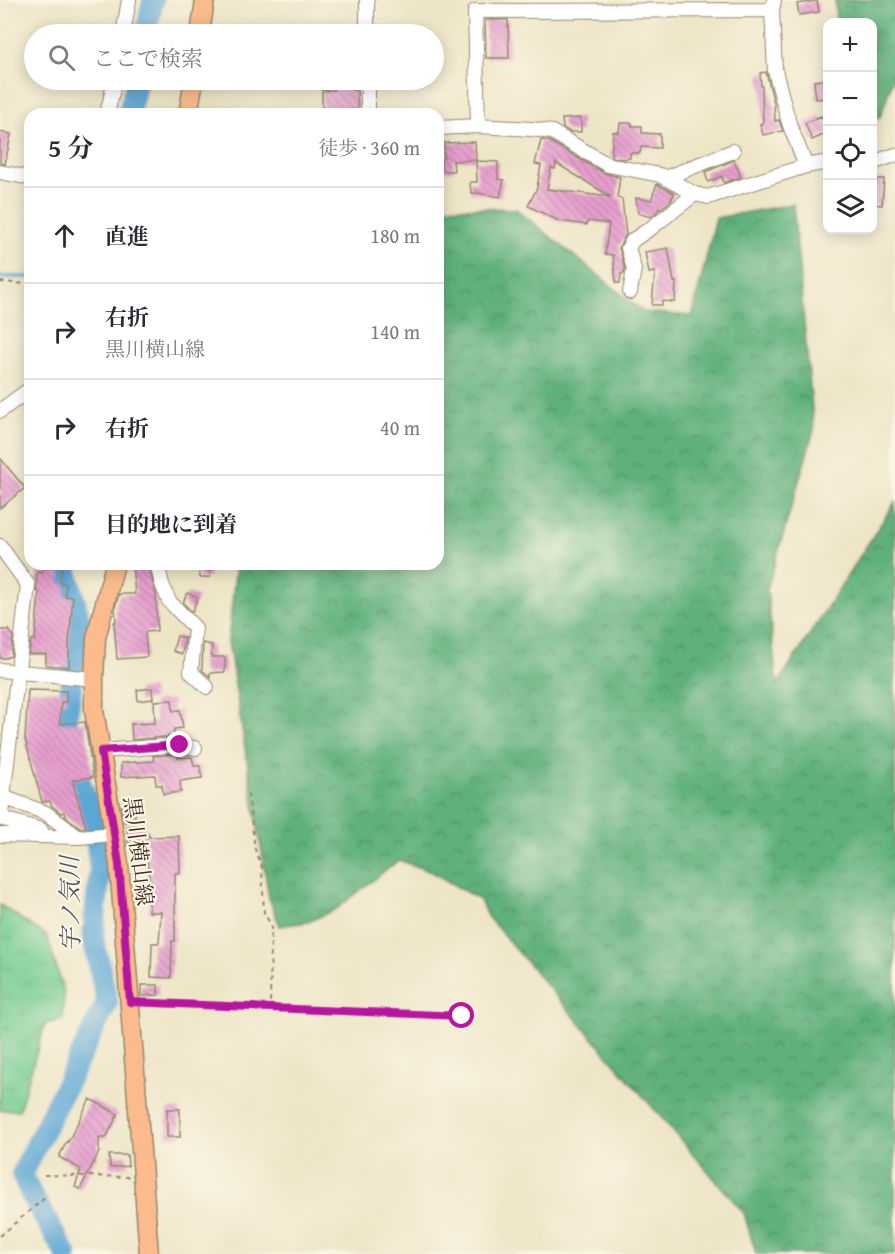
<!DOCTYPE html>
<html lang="ja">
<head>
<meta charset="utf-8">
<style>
  body { margin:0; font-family:"Gentium Book Plus","Noto Serif JP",serif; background:#f2f2f3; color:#2b2b33 }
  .controls { position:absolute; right:18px; top:18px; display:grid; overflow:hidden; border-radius:12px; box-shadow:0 3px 15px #0003 }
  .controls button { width:54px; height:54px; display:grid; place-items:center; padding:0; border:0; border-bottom:2px solid #e1e1e2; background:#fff; color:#2b2b33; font:30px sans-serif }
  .stop { position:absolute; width:18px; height:18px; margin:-14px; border:4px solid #b5179e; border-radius:50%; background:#fff }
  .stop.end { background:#b5179e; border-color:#fff; box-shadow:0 2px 6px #0008 }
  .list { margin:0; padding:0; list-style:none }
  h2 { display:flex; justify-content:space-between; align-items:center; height:78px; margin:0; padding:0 24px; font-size:26px }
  h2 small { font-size:20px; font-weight:400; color:#7c7c81 }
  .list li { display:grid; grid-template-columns:39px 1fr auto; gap:18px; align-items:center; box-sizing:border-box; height:96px; padding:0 24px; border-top:2px solid #e1e1e2 }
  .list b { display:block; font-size:22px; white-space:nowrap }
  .list p { margin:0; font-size:20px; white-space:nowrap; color:#7c7c81 }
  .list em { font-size:20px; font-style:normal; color:#7c7c81 }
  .icon { flex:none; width:33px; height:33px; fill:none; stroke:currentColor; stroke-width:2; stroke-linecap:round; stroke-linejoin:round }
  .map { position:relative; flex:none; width:895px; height:1254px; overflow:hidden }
  .search { position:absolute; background:#fff; box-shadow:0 3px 15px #0003; left:24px; top:24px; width:420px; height:66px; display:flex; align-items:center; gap:15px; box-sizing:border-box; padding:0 21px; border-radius:33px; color:#7c7c81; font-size:22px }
  .panel { position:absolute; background:#fff; box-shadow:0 3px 15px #0003; left:24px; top:108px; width:420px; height:462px; border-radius:18px }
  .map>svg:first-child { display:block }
</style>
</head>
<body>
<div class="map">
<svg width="895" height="1254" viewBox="0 0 895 1254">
  <defs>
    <pattern id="forest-crowns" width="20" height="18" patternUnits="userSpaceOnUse" patternTransform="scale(1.5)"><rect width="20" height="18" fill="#5fb07c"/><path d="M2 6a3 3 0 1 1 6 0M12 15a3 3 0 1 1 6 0" fill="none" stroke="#508f65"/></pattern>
    <pattern id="park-tufts" width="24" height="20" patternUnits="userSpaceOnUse" patternTransform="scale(1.5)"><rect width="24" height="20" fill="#74cc92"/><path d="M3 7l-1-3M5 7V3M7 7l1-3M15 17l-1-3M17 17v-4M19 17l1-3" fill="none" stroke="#65af7d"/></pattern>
    <pattern id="building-back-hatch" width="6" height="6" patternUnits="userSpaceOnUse" patternTransform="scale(1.5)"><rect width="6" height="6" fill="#e79fcf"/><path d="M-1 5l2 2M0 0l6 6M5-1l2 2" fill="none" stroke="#bc82a7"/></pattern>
  </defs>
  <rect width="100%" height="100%" fill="#fcf5e5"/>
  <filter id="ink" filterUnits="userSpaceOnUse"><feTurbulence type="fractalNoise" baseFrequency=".0167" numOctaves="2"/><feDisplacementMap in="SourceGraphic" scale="12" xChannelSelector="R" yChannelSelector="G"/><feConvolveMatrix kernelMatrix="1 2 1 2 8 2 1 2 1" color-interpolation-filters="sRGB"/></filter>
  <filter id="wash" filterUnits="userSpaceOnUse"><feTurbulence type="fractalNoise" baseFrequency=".008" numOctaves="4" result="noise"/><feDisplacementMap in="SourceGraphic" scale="24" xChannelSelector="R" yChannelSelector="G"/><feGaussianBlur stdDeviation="1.35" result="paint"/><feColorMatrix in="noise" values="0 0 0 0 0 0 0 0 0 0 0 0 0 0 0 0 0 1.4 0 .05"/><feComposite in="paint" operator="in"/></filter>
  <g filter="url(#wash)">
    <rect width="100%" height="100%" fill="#eee5c7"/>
    <path fill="url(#forest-crowns)" stroke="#4d6d4d" stroke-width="1.5" d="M835 0H895V73L880 117 873 118 872 22H836Z
      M793 204 814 430 767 589 777 685 895 502V1254H756L744 1213 487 916 480 900 432 872 399 860 336 909 308 922 280 926 269 898 228 641 236 564H438V207L516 209 644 312 692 316 716 218Z"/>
    <path fill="url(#park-tufts)" stroke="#587b58" stroke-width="1.5" d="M0 905 47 936 64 992 63 1020 45 1024 19 1110H0Z"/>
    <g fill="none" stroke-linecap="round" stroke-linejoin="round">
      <path stroke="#5ca6d4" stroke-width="4" d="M0 277H30"/>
      <path stroke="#5ca6d4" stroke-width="22" d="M146 34 153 0
        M129 114 137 80
        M66 1254 32 1196 22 1174 107 1002 93 937 100 870 94 820 64 739 80 623 66 567 67 564"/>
    </g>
    <g id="blocks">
      <path fill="url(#building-back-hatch)" fill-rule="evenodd" d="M817 1 819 12 799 15 797 4Z
        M485 20H508L509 58H486Z
        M766 72 774 103 775 121 779 120 783 131 763 135 760 124 763 123 762 86H761L760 73Z
        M828 79V98L816 99 814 81Z
        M334 80H352V90H357L358 112 322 114V91L334 90Z
        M821 116 828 130V133L812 140 805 123Z
        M581 118V132H570L563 128 562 119Z
        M620 123H632V126H642V133L660 134V148L641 147 640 153H630V158L623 159 611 157 613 132H619Z
        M0 132 11 134 5 164 0 163Z
        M541 140 549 141 604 173 620 177 617 198 622 199 626 235 619 247 625 269 624 273 621 274 620 283H616L613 255 605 254 609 224 588 221 587 225 559 221 528 206 537 188 541 165 535 164ZM556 163 611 197 547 189 551 168 555 169Z
        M475 142 476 160 453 161 454 171H442L441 158H444V143Z
        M734 160 741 177 724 183 722 176 708 182 705 172Z
        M476 161 498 162V179L504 180 500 197 478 193H471L470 182H477Z
        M873 179H884L882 205 873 204Z
        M657 184 674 193 671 201 660 209 659 207 657 212 650 217 638 213 636 198 651 200Z
        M668 248 674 282H676L675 302 662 301V305H652L655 272 649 273 645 252Z
        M0 458 25 488 0 508Z
        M44 564H62L60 583 66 584 65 596 73 597 69 642V667L46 665V654H29L31 640H35L39 592 36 591 37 572 43 573Z
        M132 564H148L156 594 157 631 145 632 147 657 117 659 114 622H116L115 607 119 594H135Z
        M209 566 210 577 200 578 198 567Z
        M187 593 198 597 192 612 183 603Z
        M0 630H8L13 635 11 656 6 658H0Z
        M177 636 185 638 182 654 173 651Z
        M203 643 212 645 211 657H225V672L210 673V677L202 670Z
        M152 688 153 699 138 701 137 690Z
        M28 690 66 691V702H61L60 724 85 722 93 777 72 780 86 827 81 828 65 816 64 812 61 813 52 806 50 801 42 802 25 739Z
        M172 700 173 711 180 710 183 728 174 729V736L132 740 131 724 155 723 154 701Z
        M177 754 178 758 192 757 194 766H200L202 778 180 781 181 792 163 794 162 785H156L155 775 121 777V763L154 761 153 756Z
        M121 806H135V821L124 822Z
        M144 825V832H148L149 837 179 836 180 873H175V941H172L171 978 151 977 152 943H159L161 912H149V873H148L147 845 128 846 127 826Z
        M141 985H158V995L141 996Z
        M90 1099 118 1114 106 1138H99V1152L80 1189 75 1187 81 1169 59 1157 67 1141 68 1142Z
        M167 1109H180V1137H167Z
        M109 1155H127L128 1166 110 1168Z"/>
    </g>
  </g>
  <g filter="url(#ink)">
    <use href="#blocks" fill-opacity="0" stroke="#948872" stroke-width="1.5"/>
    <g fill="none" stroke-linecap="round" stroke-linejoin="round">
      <defs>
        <path id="minor" d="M367 0V34
          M774 0 772 10 775 71 789 123 806 166
          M123 34 129 0
          M368 80V114
          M107 114 115 80
          M478 126 475 11 772 10
          M438 128 478 126 532 129 552 132 608 165 660 175 695 194 708 197 806 166 823 163 828 164
          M872 163 895 155
          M0 172 30 178
          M665 178 733 151
          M630 292 634 269 628 248 633 240 651 228 695 194
          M0 411 30 389
          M0 546 28 585 3 797 2 819
          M157 564 162 584 169 601 195 628 191 672 207 687
          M0 670 94 679
          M101 751 180 745 195 748
          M3 797 46 813 78 837 114 834
          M0 818 41 830
          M0 835 78 837"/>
        <path id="major" d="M200 34 205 0
          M188 114 194 80
          M115 564 96 638 94 679V710L119 864 149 1254"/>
      </defs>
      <use href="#minor" stroke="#948872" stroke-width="16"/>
      <use href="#major" stroke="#948872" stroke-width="21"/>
      <path stroke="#948872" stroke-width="2" stroke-dasharray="4.5 4.5" stroke-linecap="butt" d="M0 282 30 284
        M248 794 255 849 262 867 264 913 271 925 270 1008
        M145 1002 463 1016
        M44 1175 129 1177
        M0 1236 48 1195"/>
      <use href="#minor" stroke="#fff" stroke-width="14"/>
      <use href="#major" stroke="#fbbb8d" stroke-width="18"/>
    </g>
  </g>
  <g fill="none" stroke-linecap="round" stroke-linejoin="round" filter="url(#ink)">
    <path stroke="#b5179e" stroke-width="8" d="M180 745 101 751 119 864 130 1002 462 1016"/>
  </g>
  <g text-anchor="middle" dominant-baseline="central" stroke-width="4.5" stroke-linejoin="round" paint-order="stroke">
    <g font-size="22" fill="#3b2a1e" stroke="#fcf5e5">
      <text transform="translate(139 851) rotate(83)">黒川横山線</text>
    </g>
    <g font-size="24" font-style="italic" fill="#47555e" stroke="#fcf5e5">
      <text transform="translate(70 904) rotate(-91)">宇ノ気川</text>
    </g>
  </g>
</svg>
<div class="controls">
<button>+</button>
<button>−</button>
<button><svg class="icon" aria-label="locate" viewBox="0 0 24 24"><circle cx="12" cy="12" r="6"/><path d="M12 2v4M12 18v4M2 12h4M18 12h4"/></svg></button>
<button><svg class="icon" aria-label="layers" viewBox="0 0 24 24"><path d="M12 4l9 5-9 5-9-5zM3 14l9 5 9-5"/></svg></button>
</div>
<div class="stop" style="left:462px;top:1016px"></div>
<div class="stop end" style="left:180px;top:745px"></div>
<div class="search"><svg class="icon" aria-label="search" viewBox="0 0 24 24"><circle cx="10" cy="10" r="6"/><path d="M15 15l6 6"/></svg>ここで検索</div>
<section class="panel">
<h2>5 分<small>徒歩 · 360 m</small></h2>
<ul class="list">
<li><svg class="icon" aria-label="ahead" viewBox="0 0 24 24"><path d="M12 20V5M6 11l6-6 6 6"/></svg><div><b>直進</b></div><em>180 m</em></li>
<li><svg class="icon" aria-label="right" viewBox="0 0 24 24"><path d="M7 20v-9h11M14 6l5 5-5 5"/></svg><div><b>右折</b><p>黒川横山線</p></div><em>140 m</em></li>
<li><svg class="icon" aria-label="right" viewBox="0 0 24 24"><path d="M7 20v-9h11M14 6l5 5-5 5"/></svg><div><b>右折</b></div><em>40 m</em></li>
<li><svg class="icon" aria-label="arrive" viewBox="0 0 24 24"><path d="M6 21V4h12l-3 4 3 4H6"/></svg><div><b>目的地に到着</b></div></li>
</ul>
</section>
</div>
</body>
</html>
